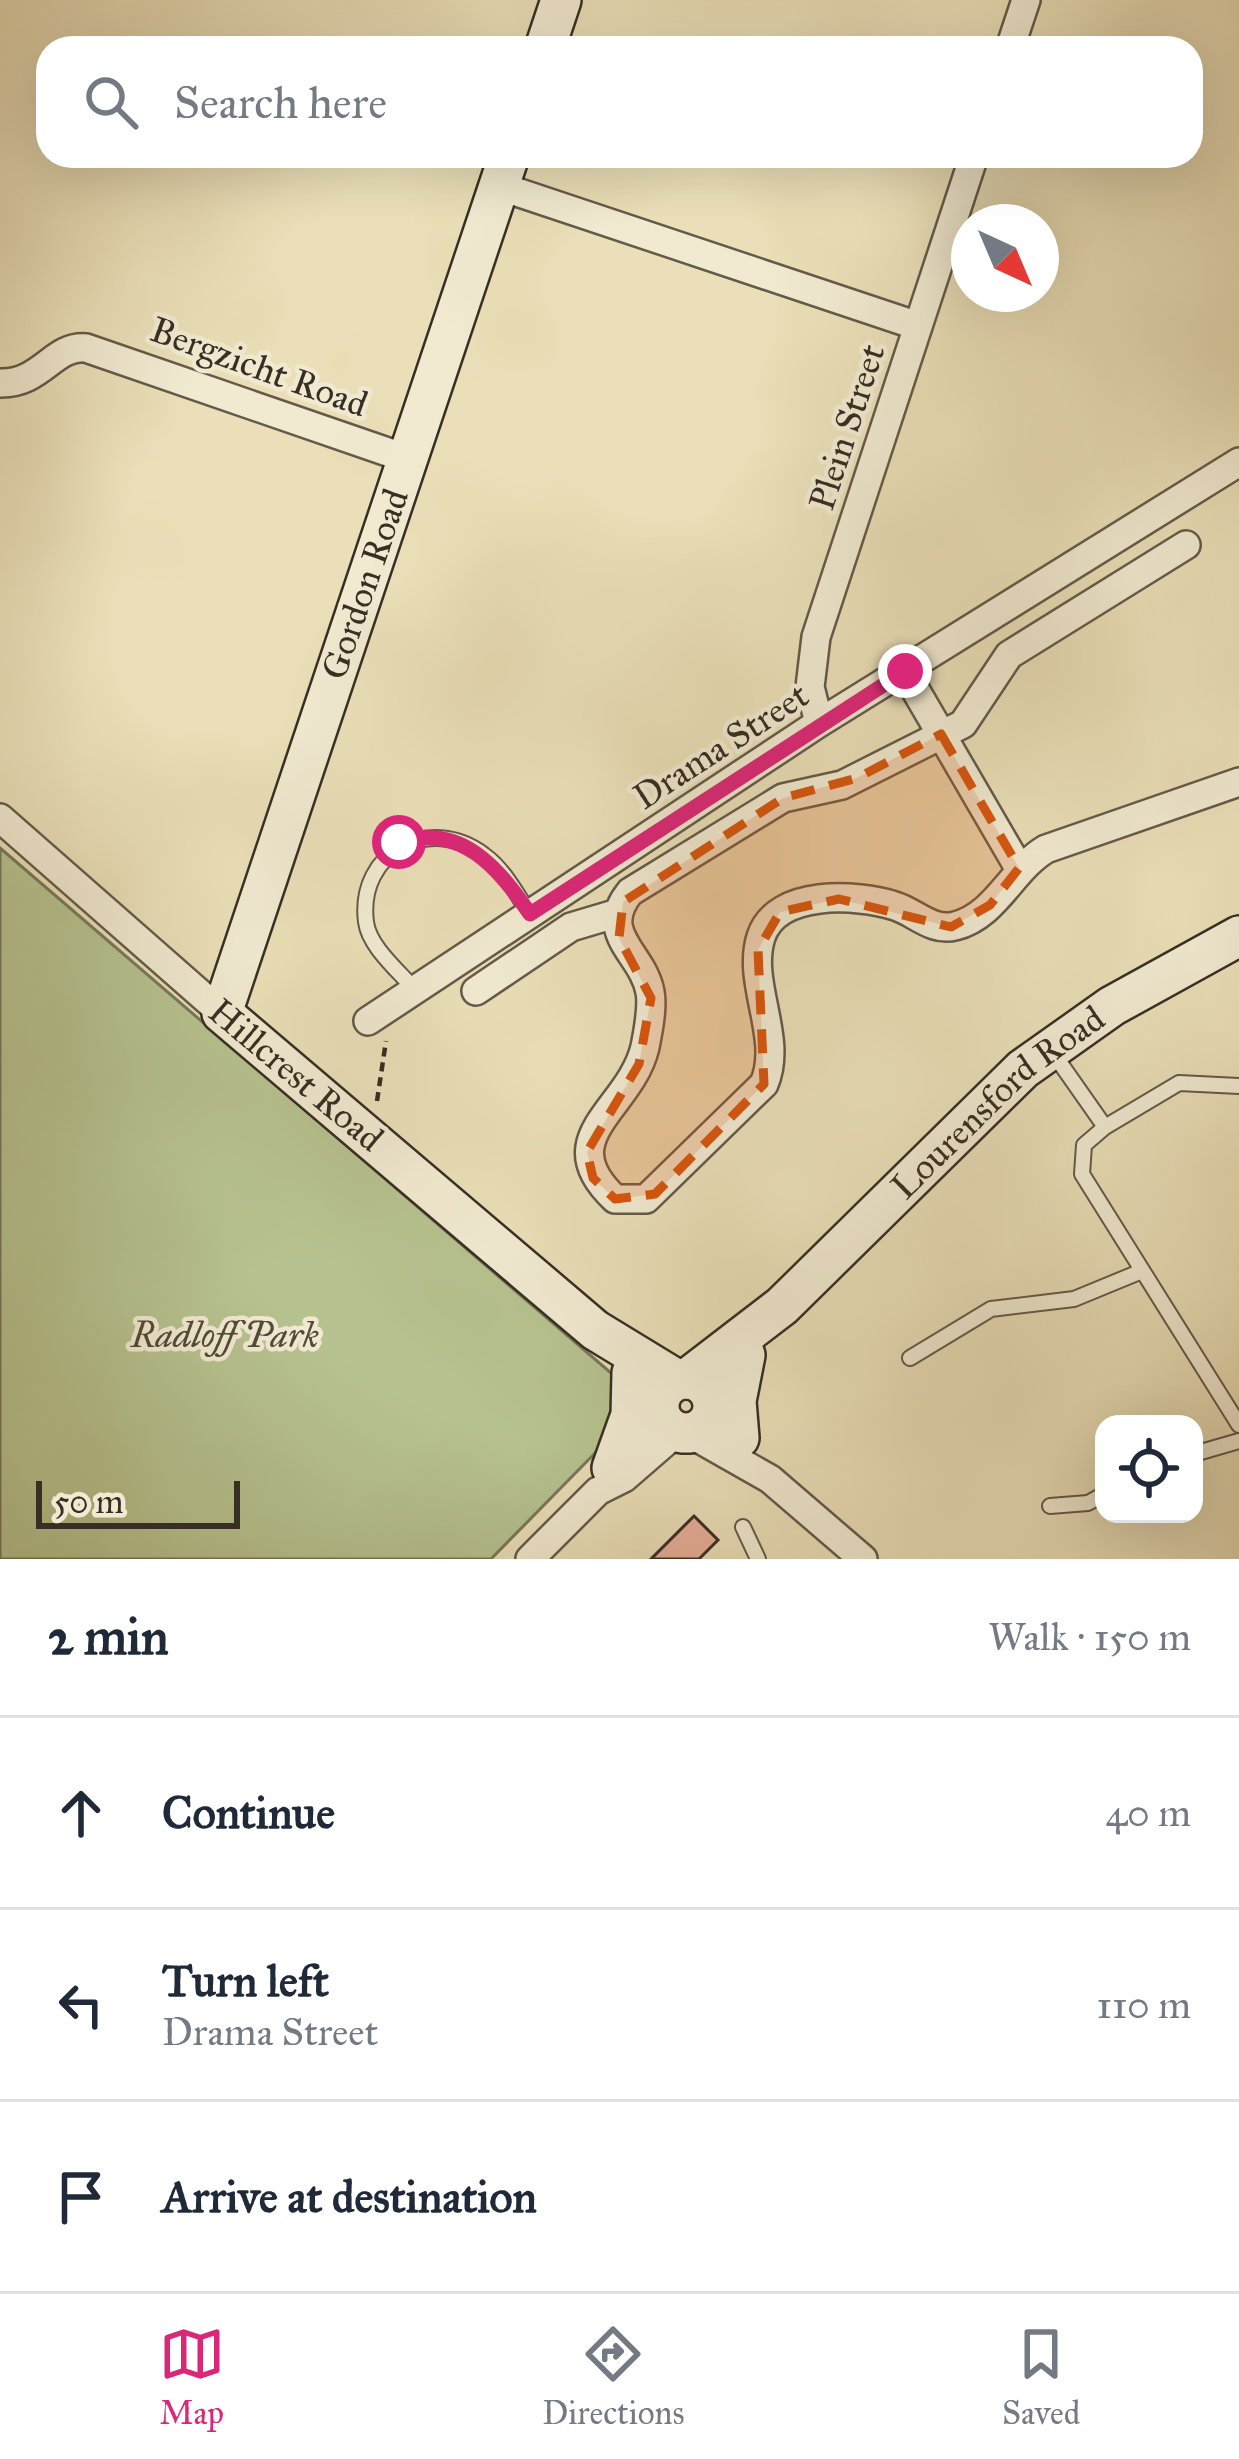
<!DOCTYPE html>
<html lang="en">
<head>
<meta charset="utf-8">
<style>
  body { margin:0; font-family:"IM FELL Great Primer",serif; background:#f2f2f3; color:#1f2937 }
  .controls { position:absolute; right:36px; bottom:36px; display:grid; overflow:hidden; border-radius:24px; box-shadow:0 12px 48px #0002 }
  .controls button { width:108px; height:108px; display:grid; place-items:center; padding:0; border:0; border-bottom:3px solid #e0e1e3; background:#fff; color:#1f2937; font:60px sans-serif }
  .compass { position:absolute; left:951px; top:204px; width:108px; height:108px; border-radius:50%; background:#fff; box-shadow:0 12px 48px #0002; rotate:136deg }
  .scale { position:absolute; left:36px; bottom:30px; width:204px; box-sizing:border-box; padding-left:12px; border:6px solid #372e24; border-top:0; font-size:33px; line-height:42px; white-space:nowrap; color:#372e24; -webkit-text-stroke:9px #f1ead1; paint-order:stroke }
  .stop { position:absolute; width:36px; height:36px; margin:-27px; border:9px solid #db2777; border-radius:50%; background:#fff }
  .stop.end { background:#db2777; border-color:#fff; box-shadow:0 3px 12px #0008 }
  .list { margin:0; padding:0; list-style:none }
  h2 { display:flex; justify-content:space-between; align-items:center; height:156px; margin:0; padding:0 48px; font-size:51px }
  h2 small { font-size:39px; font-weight:400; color:#747a83 }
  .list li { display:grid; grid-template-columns:78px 1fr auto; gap:36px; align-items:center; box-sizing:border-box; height:192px; padding:0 48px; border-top:3px solid #e0e1e3 }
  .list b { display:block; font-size:45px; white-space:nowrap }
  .list p { margin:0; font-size:39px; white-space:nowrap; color:#747a83 }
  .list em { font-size:39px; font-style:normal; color:#747a83 }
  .icon { flex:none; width:66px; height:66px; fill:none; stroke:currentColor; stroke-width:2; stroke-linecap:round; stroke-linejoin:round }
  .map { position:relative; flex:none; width:1239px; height:1559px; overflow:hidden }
  .search { position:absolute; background:#fff; box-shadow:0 12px 48px #0002; left:36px; right:36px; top:36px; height:132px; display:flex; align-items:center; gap:30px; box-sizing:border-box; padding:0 42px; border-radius:36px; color:#747a83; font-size:45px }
  .sheet { height:732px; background:#fff }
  nav { display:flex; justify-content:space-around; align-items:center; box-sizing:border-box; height:168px; border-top:3px solid #e0e1e3; background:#fff; font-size:33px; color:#747a83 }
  nav a { display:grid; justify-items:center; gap:6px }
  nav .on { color:#db2777 }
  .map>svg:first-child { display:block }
</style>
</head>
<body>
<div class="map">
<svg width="1239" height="1559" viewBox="0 0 1239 1559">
  <rect width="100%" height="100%" fill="#eadfb8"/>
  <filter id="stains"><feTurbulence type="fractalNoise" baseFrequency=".00167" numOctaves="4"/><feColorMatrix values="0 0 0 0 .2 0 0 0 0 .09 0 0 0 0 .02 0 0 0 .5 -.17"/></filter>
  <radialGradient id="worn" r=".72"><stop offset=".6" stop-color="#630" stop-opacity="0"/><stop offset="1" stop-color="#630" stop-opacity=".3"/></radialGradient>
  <path fill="#b6c28f" stroke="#76785a" stroke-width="3" d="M0 848 618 1379 623 1391 603 1445 491 1559H0Z"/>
  <path fill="#e6af99" stroke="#372e24" stroke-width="3" d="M694 1516 718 1540 699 1559H651Z"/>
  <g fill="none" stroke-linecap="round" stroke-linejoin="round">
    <defs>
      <path id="lane" d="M415 990C400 972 369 947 366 922 357 852 430 814 484 855 504 869 517 895 530 914
        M1051 1050 1105 1127 1179 1083 1239 1086
        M1105 1127 1084 1145 1082 1174 1239 1425
        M910 1358 991 1309 1074 1299 1142 1271
        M1194 1454 1239 1441
        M1050 1506 1088 1503 1104 1494
        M743 1527 758 1559"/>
      <path id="street" d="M1010 48 1026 0
        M499 186 918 326
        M0 383C42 384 53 345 86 348L408 459
        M1186 545 1009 655 963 724 842 785 783 798 630 892C596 934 643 953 650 992 653 1008 648 1031 645 1047 630 1110 549 1137 615 1199H646L764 1084C784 1038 746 983 761 937 776 889 857 894 895 906 915 912 932 932 955 926 996 916 1012 869 1046 849L1239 782
        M905 672 1019 868
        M819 723 810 687 816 637 974 156
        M0 818 222 1013
        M476 991 571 927 618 913
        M368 1021 819 723 1239 462
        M689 1433 770 1479 863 1559
        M628 1449 659 1409
        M530 1559 598 1491 624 1478 677 1432"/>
      <g id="secondary">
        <path d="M545 48 561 0"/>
        <path d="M509 156 222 1013 595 1330 677 1380"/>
        <circle cx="686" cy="1406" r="27"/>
        <path id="s1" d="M687 1379 782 1306 1023 1069 1112 1006 1239 936"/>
        <path d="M739 1438 736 1401 745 1355"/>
        <path d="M612 1468 631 1415 632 1373"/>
      </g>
    </defs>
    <use href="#lane" stroke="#645a49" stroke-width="18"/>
    <use href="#street" stroke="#645a49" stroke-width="32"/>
    <use href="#secondary" stroke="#372e24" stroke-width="44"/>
    <path stroke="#372e24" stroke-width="4.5" stroke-dasharray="9 6" stroke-linecap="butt" d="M377 1101 386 1041"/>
    <use href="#lane" stroke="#f1ead1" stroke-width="14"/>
    <use href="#street" stroke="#f1ead1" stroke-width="27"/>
    <use href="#secondary" stroke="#f1ead1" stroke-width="39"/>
  </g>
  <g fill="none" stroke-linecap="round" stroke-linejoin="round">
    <path stroke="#db2777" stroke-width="15" d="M399 842C462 823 498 868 530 914L905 671"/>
  </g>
  <path fill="#d6550e" fill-opacity="0.2" stroke="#d6550e" stroke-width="9" stroke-dasharray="24 15" stroke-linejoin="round" d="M941 734 1019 868 990 905 951 927 839 899 780 912 758 950 764 1084 655 1194 615 1199 593 1178 587 1152 639 1064 651 998 619 938 623 902 783 798 857 778Z"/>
  <g text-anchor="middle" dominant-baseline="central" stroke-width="9" stroke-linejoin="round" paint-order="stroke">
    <g font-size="36" fill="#372e24" stroke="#f1ead1">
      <text transform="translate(259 367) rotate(20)">Bergzicht Road</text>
      <text transform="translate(847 427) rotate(-72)">Plein Street</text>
      <text transform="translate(365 584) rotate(-71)">Gordon Road</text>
      <text transform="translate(721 746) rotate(-33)">Drama Street</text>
      <text transform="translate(296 1075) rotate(40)">Hillcrest Road</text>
      <text stroke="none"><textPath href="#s1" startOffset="417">Lourensford Road</textPath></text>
    </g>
    <g font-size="36" font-style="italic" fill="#504c39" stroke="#f1ead1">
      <text x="225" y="1335">Radloff Park</text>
    </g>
  </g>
  <rect width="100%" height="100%" filter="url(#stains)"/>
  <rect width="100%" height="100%" fill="url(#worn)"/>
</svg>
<div class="controls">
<button><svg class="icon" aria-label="locate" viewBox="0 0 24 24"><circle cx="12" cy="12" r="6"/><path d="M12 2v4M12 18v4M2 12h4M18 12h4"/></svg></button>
</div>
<svg class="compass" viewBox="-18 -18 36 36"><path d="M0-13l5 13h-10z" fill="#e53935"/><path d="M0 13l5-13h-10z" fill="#747a83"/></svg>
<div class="scale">50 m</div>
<div class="stop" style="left:399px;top:842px"></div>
<div class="stop end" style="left:905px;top:671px"></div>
<div class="search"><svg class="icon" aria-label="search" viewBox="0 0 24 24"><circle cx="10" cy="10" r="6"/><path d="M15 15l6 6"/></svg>Search here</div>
</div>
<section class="sheet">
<h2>2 min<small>Walk · 150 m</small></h2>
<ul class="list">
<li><svg class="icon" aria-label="ahead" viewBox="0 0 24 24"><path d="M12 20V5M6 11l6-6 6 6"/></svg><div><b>Continue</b></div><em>40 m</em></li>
<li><svg class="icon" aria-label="left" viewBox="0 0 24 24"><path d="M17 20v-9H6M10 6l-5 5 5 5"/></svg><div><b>Turn left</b><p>Drama Street</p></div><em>110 m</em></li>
<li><svg class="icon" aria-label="arrive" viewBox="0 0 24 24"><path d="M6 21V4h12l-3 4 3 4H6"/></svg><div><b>Arrive at destination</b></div></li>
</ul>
</section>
<nav>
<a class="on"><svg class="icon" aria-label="map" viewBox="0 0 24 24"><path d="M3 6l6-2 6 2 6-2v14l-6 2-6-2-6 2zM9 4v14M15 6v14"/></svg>Map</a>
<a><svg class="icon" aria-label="directions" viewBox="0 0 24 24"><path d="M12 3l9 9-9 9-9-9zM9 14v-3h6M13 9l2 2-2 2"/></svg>Directions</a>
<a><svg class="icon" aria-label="saved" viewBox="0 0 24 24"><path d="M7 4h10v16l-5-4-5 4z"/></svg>Saved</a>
</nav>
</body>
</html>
